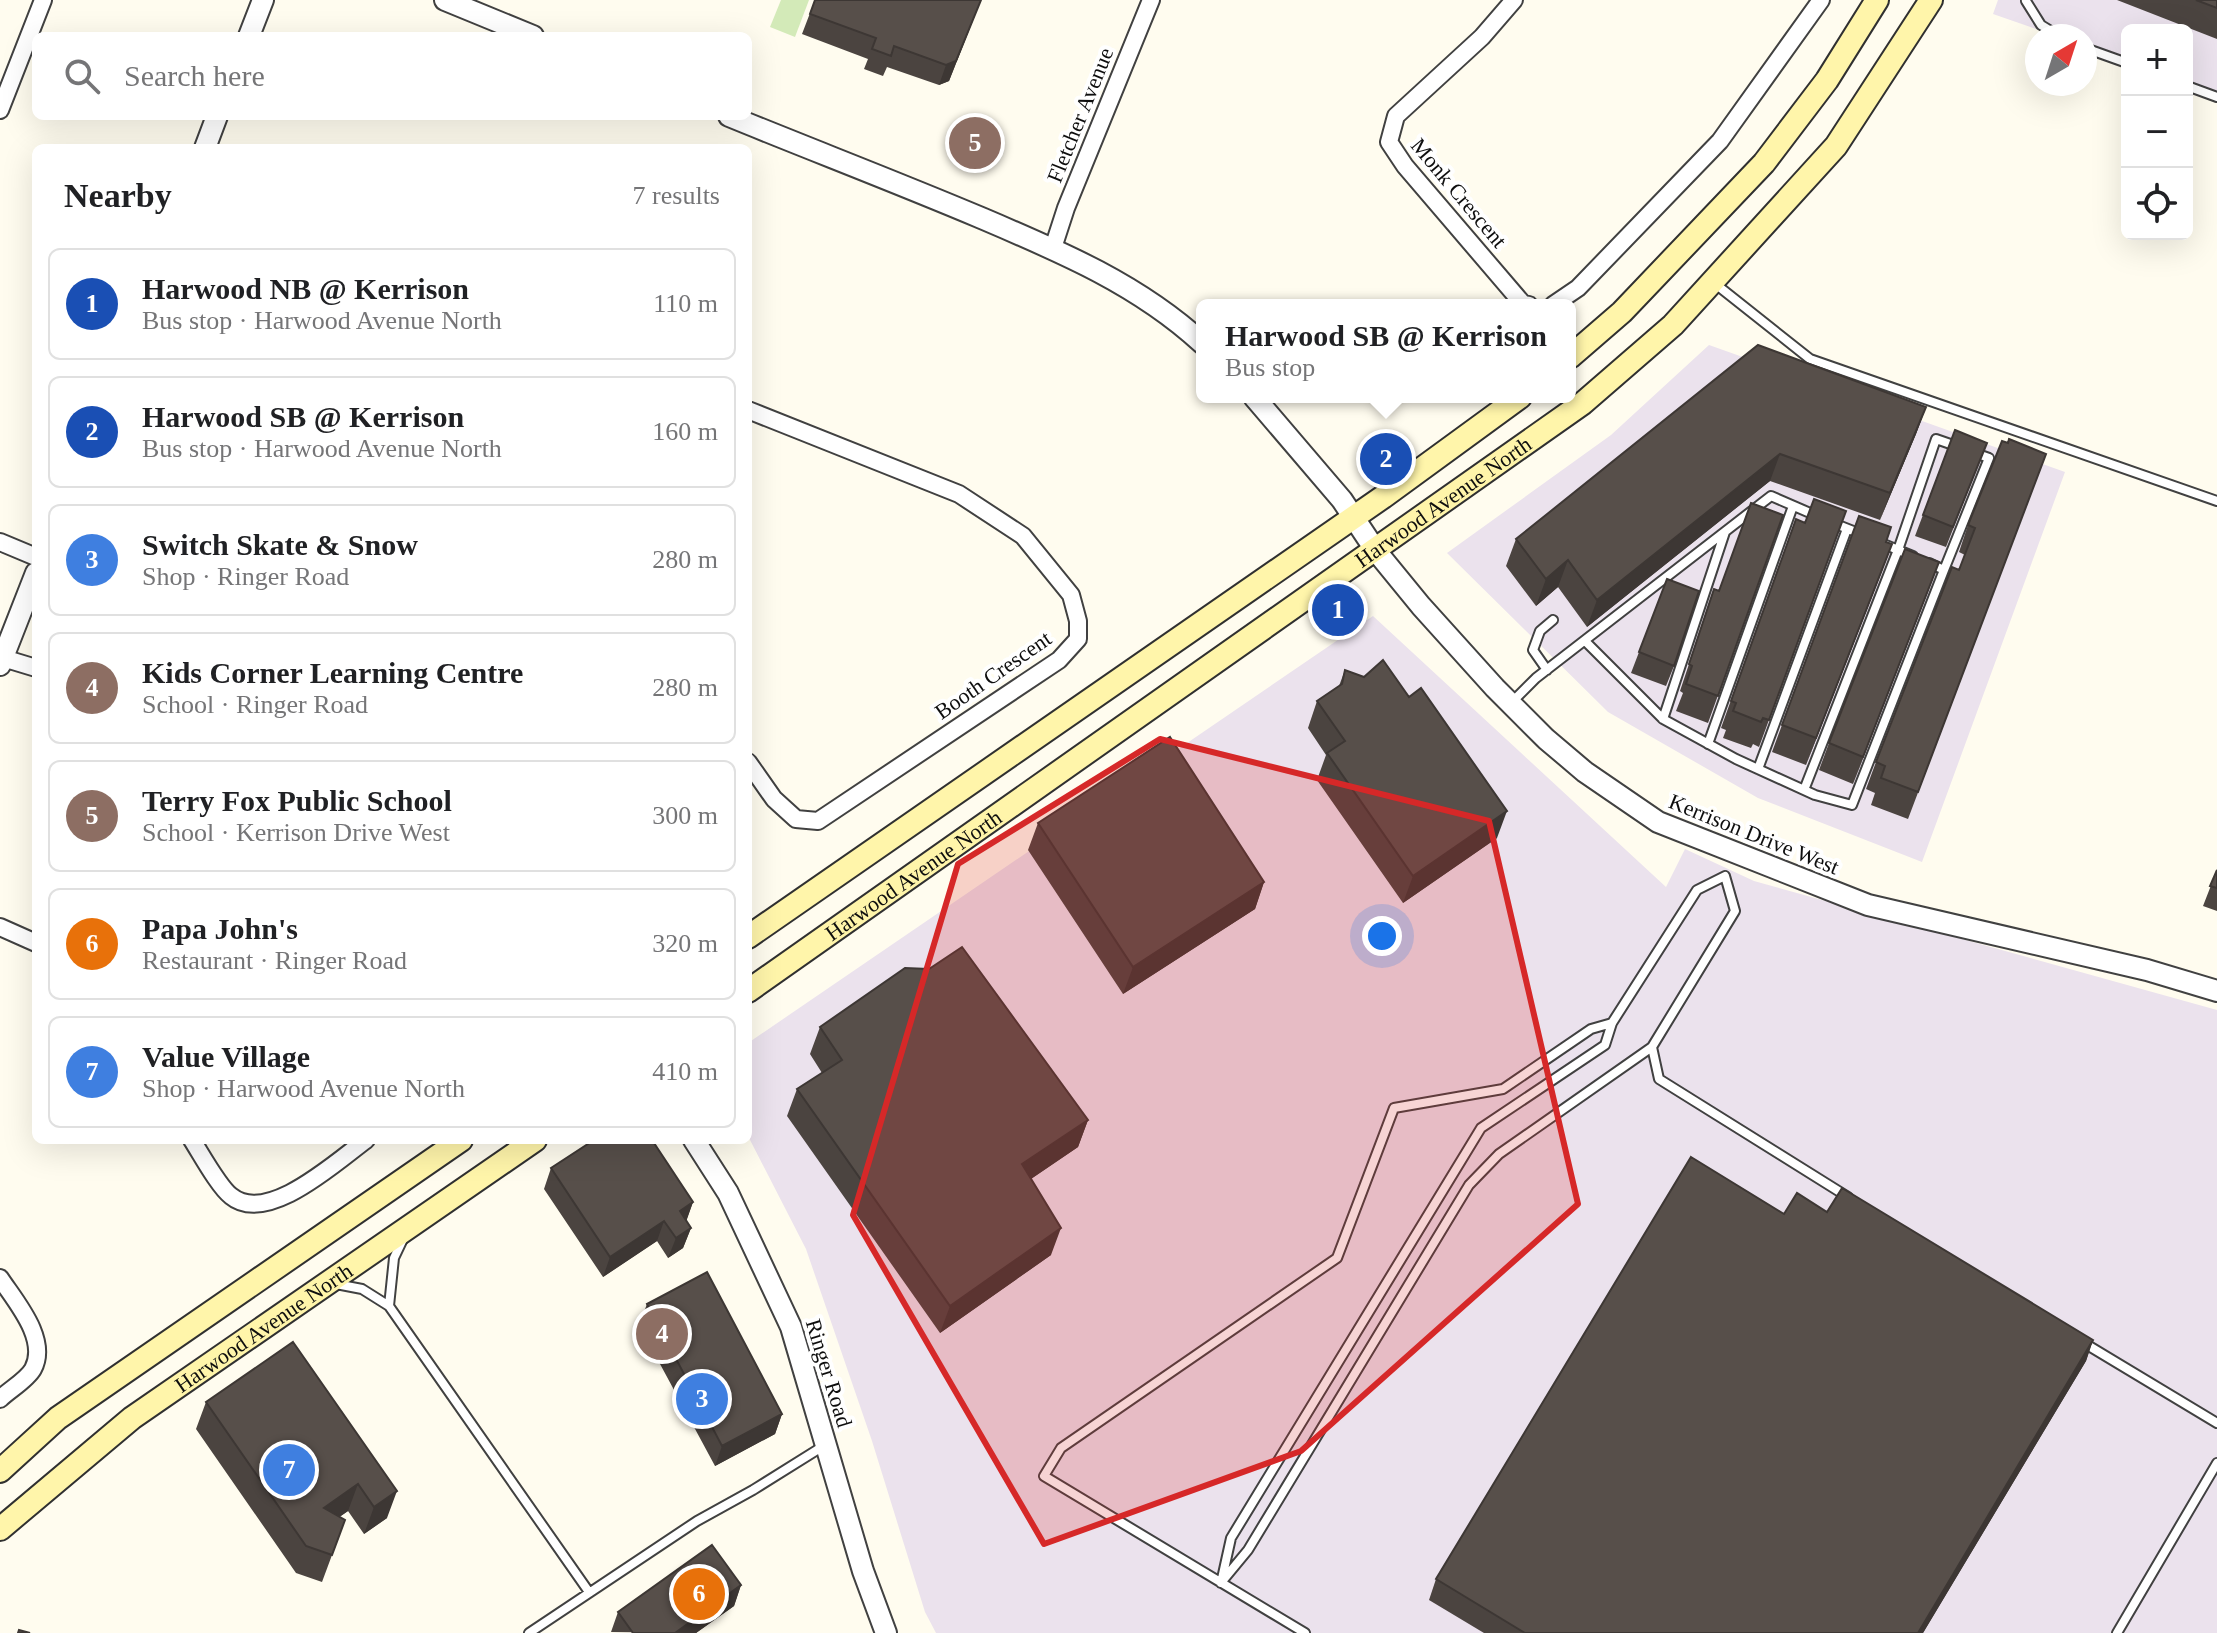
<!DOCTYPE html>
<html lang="en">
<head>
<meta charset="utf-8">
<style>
  body { margin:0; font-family:"Times New Roman",serif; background:#f2f2f2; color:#202124 }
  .controls { position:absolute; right:24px; top:24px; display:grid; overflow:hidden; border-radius:12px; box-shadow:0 8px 32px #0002 }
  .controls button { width:72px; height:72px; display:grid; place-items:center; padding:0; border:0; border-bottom:2px solid #e0e0e0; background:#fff; color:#202124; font:40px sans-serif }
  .compass { position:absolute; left:2025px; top:24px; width:72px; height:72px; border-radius:50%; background:#fff; box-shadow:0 8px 32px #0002; rotate:39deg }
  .you { position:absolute; left:1382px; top:936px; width:28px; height:28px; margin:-20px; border:6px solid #fff; border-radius:50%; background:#1a73e8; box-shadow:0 0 0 12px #1a73e833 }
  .badge { display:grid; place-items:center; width:52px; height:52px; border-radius:50%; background:#111827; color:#fff; font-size:26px; font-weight:700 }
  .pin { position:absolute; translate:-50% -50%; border:4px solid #fff; box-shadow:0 2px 8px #0006 }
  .popup { position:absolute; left:1196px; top:299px; width:380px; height:104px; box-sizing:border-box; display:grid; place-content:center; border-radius:12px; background:#fff; filter:drop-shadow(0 2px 6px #0005); font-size:26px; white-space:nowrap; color:#757577 }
  .popup b { font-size:30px; color:#202124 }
  .popup::after { content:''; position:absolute; left:50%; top:100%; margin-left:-16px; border:16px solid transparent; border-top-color:#fff }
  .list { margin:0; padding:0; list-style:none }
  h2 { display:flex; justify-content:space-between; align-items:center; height:104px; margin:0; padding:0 32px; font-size:34px }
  h2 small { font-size:26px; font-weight:400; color:#757577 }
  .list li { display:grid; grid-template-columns:52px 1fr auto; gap:24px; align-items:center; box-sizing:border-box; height:112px; margin:0 16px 16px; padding:0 16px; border:2px solid #e0e0e0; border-radius:12px }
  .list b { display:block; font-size:30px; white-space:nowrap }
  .list p { margin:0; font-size:26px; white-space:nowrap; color:#757577 }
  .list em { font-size:26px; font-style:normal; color:#757577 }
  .icon { flex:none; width:44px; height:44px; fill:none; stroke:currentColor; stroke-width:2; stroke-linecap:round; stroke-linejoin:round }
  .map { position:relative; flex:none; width:2217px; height:1633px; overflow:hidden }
  .search { position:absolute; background:#fff; box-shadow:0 8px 32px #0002; left:32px; top:32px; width:720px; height:88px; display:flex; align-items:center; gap:20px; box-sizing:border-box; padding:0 28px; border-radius:12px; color:#757577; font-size:30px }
  .panel { position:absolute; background:#fff; box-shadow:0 8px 32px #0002; left:32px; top:144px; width:720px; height:1000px; border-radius:12px }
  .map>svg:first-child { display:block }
</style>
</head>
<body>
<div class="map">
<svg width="2217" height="1633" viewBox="0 0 2217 1633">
  <rect width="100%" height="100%" fill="#fffcef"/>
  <path fill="#ebe2ed" d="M1998 0H2217V92L2187 82V30H2127V61L2085 46V36H2056L1993 14Z
    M1709 345 2065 472 1922 862 1758 798 1608 712 1447 553 1611 435Z
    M1373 616 1666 887 1685 849 1754 881 2217 1010V1633H936L925 1612 872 1441 806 1249 748 1136V1043Z"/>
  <path fill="#d3eab8" d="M781 0H809L795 37 770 27Z"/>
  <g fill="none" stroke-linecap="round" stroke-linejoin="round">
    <defs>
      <path id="service" d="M2026 1 2041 25 2059 36
        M2085 48 2127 63
        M2187 86 2217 97
        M1713 282 1810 359 2217 501
        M1833 523 1861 534
        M1881 543 1913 556
        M1944 570 1989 458 1975 453
        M1585 641 1663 719 1736 759 1815 795 1852 805 1944 570 1929 563
        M1547 670 1533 650 1540 631 1553 620
        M1511 703 1536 678 1771 496 1817 516
        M1663 719 1725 532
        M1708 744 1793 506
        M1758 769 1847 529
        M1804 790 1898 550 1936 439 1959 447
        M336 1284 362 1289 389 1306 589 1592
        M389 1306 394 1258 404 1237
        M2084 1343 2217 1423
        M1224 1579 1248 1550 1469 1185 1499 1154 1652 1047
        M1221 1583 1231 1538 1481 1128 1605 1045 1612 1023 1697 890 1725 876 1735 911 1652 1047 1659 1079 1848 1197
        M529 1633 697 1521 753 1490 825 1445
        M1305 1633 1044 1476 1061 1448 1337 1258 1394 1108 1503 1089 1591 1029 1612 1023
        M2117 1633 2217 1463"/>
      <path id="minor" d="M1514 0 1482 37 1396 116 1389 142 1405 166 1523 304 1529 305
        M0 110 43 0
        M1053 248 1066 208 1151 0
        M1553 305 1578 288 1720 141 1821 0
        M748 410 959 494 1023 536 1071 595 1078 621V639L1059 660 818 821 796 819 774 799 748 762
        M0 542 36 557
        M3 658 36 668
        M0 927 36 943
        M192 1140C201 1154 219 1187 231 1196 267 1226 337 1161 366 1140
        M0 1278C15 1301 49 1339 33 1369 27 1380 9 1390 0 1399"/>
      <path id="tertiary" d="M445 0 533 36
        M249 36 263 0
        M729 116C812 150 896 182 979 217 1059 251 1138 284 1202 343
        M205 148 217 116
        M1254 397 1342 500 1376 551 1421 606 1495 688 1546 739 1585 772 1658 822 1868 905 2147 970 2217 991
        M0 665 36 573
        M694 1140 728 1193 791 1327 863 1571 886 1633"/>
      <g id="secondary">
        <path d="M1570 357 1622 312 1764 163 1827 80 1877 0"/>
        <path d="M748 937 1383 497 1520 397"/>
        <path id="s1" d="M748 991 1583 403 1673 325 1836 146 1931 0"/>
        <path d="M0 1471 58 1418 461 1140"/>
        <path id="s2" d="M0 1529 132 1418 535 1140"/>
      </g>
    </defs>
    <use href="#service" stroke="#414141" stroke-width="12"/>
    <use href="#minor" stroke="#414141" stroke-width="20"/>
    <use href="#tertiary" stroke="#414141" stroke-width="24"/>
    <use href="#secondary" stroke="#303030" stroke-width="26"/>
    <use href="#service" stroke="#fff" stroke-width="8"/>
    <use href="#minor" stroke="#fff" stroke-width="16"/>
    <use href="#tertiary" stroke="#fff" stroke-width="20"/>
    <use href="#secondary" stroke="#fff5aa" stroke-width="22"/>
  </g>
  <path fill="#4b4440" d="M815 0H981L949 81 939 85 887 67 883 76 864 69 868 59 802 34Z
    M2117 0H2217V39Z
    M1926 407 1916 434 1880 520 1770 481 1587 627 1558 587 1536 606 1506 566 1516 539Z
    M1955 430 1979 463 1946 547 1915 536Z
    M2046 454 1908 819 1871 805 1875 793 1866 789 1876 762 1959 570 1965 555 1959 552 1968 525Z
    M1846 511 1759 747 1753 744 1751 748 1723 738 1726 730 1721 728 1796 519 1805 523Z
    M1783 515 1708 723 1676 711 1683 693 1680 691 1714 589 1719 591Z
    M1859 516 1886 542 1882 571 1806 765 1772 752Z
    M1667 579 1674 666 1666 686 1631 673Z
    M1929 589 1853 784 1819 770 1829 743Z
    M1345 670 1497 838 1403 903 1317 780 1326 755 1308 728 1317 701 1339 686Z
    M1038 823 1264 882 1255 909 1123 994 1028 850Z
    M2217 870V911L2203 906Z
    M820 1027 1088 1120 1078 1147 1031 1179 1051 1255 940 1333 787 1116 797 1089 822 1073 810 1054Z
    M551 1168 693 1202 686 1221 691 1228 683 1248 668 1258 657 1241 603 1277 544 1189Z
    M1827 1212 2093 1340 2086 1361 1923 1633H1484L1429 1600 1436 1579 1784 1214Z
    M647 1304 782 1414 775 1434 715 1466 639 1325Z
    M293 1342 387 1518 364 1534 348 1511 339 1517 345 1520 322 1582 296 1573 196 1429 206 1402Z
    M741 1585 734 1606 696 1633 611 1632 618 1612Z"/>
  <path fill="#3d3734" d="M981 0 949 81 939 85 946 65Z
    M1926 407 1916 434 1880 520 1890 493Z
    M1780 454 1770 481 1587 627 1597 600Z
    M1892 544 1882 571 1806 765 1816 738Z
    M1568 560 1558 587 1536 606 1546 579Z
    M1939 562 1929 589 1853 784 1863 757Z
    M1507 811 1497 838 1403 903 1413 876Z
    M1264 882 1255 909 1123 994 1133 967Z
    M1088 1120 1078 1147 1013 1191 1022 1164Z
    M693 1202 686 1222 680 1211Z
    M664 1221 657 1241 603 1277 610 1257Z
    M691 1228 683 1248 668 1258 676 1238Z
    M1061 1228 1051 1255 940 1333 950 1306Z
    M2093 1340 2086 1361 1923 1633H1918Z
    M782 1414 775 1434 715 1466 722 1446Z
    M358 1484 348 1511 314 1535 324 1508Z
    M397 1491 387 1518 364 1534 374 1507Z
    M741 1585 734 1606 696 1633H675Z"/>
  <path fill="#574f4a" stroke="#3d3734" stroke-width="2" d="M815 0H981L956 61 946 65 894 46 891 56 872 49 876 38 810 14Z
    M2196 0H2217V8Z
    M1758 345 1926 407 1890 493 1780 454 1597 600 1568 560 1546 579 1516 539Z
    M1955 430 1987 443 1953 527 1923 515Z
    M2009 439 2046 454 1918 792 1881 778 1885 766 1876 762 1952 567 1959 570 1975 528 1968 525 2002 441 2008 443Z
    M1814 499 1846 511 1769 720 1763 718 1761 722 1733 711 1736 703 1731 701 1796 519 1805 523Z
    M1751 503 1783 515 1718 696 1686 684 1692 666 1689 664 1714 589 1719 591Z
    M1859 516 1891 527 1886 542 1892 544 1816 738 1782 725Z
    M1905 549 1939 562 1863 757 1829 743Z
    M1667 579 1699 591 1674 666 1639 652Z
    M1383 660 1409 697 1421 688 1507 811 1413 876 1327 753 1345 741 1317 701 1342 684 1345 670 1364 677Z
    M1170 737 1264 882 1133 967 1038 823Z
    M2217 870V888L2210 886Z
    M962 947 1088 1120 1022 1164 1061 1228 950 1306 797 1089 842 1060 820 1027 905 968 929 969Z
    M594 1140H652L693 1202 680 1211 691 1228 676 1238 664 1221 610 1257 551 1168Z
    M1691 1157 1784 1214 1797 1193 1827 1212 1842 1188 2093 1340 1918 1633H1525L1436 1579Z
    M707 1272 782 1414 722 1446 647 1304Z
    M293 1342 397 1491 374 1507 358 1484 324 1508 345 1520 332 1555 306 1546 206 1402Z
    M712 1545 741 1585 675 1633H633L618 1612Z
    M19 1630 30 1633H18Z"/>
  <path fill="#d62828" fill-opacity="0.2" stroke="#d62828" stroke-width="6" stroke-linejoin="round" d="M1160 739 1489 821 1578 1204 1301 1451 1044 1544 853 1215 958 864Z"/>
  <g text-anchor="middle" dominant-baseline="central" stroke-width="8" stroke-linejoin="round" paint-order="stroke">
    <g font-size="22" fill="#0e0e0e" stroke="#fff">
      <text transform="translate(1080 115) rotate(-68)">Fletcher Avenue</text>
      <text transform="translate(1459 193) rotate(50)">Monk Crescent</text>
      <text stroke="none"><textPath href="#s1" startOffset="850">Harwood Avenue North</textPath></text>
      <text transform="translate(993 675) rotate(-35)">Booth Crescent</text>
      <text transform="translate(1754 834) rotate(22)">Kerrison Drive West</text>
      <text stroke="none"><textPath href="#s1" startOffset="202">Harwood Avenue North</textPath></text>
      <text stroke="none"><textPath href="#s2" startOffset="332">Harwood Avenue North</textPath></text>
      <text transform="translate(829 1373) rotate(73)">Ringer Road</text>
    </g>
  </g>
</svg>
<div class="controls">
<button>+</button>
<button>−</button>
<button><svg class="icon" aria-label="locate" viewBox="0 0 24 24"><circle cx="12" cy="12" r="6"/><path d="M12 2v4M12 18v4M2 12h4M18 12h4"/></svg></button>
</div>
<svg class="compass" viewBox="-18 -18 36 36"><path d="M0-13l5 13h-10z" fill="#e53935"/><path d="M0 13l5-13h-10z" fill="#757577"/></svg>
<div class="you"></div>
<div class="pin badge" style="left:1338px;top:610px;background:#1a4fb4">1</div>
<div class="pin badge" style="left:1386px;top:459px;background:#1a4fb4">2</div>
<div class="popup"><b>Harwood SB @ Kerrison</b>Bus stop</div>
<div class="pin badge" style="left:702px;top:1399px;background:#3f7fe0">3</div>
<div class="pin badge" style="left:662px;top:1334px;background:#8d6e63">4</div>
<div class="pin badge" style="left:975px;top:143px;background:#8d6e63">5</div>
<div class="pin badge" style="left:699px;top:1594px;background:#e8710a">6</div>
<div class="pin badge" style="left:289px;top:1470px;background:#3f7fe0">7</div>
<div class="search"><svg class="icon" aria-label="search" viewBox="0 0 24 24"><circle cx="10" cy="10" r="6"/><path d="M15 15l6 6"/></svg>Search here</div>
<section class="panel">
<h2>Nearby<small>7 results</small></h2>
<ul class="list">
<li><span class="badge" style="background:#1a4fb4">1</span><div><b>Harwood NB @ Kerrison</b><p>Bus stop · Harwood Avenue North</p></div><em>110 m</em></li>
<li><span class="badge" style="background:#1a4fb4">2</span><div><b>Harwood SB @ Kerrison</b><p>Bus stop · Harwood Avenue North</p></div><em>160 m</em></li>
<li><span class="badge" style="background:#3f7fe0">3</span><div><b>Switch Skate &amp; Snow</b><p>Shop · Ringer Road</p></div><em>280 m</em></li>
<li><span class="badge" style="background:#8d6e63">4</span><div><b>Kids Corner Learning Centre</b><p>School · Ringer Road</p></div><em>280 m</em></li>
<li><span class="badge" style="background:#8d6e63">5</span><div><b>Terry Fox Public School</b><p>School · Kerrison Drive West</p></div><em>300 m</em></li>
<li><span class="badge" style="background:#e8710a">6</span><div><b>Papa John's</b><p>Restaurant · Ringer Road</p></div><em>320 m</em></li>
<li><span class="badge" style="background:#3f7fe0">7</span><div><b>Value Village</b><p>Shop · Harwood Avenue North</p></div><em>410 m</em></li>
</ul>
</section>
</div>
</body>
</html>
